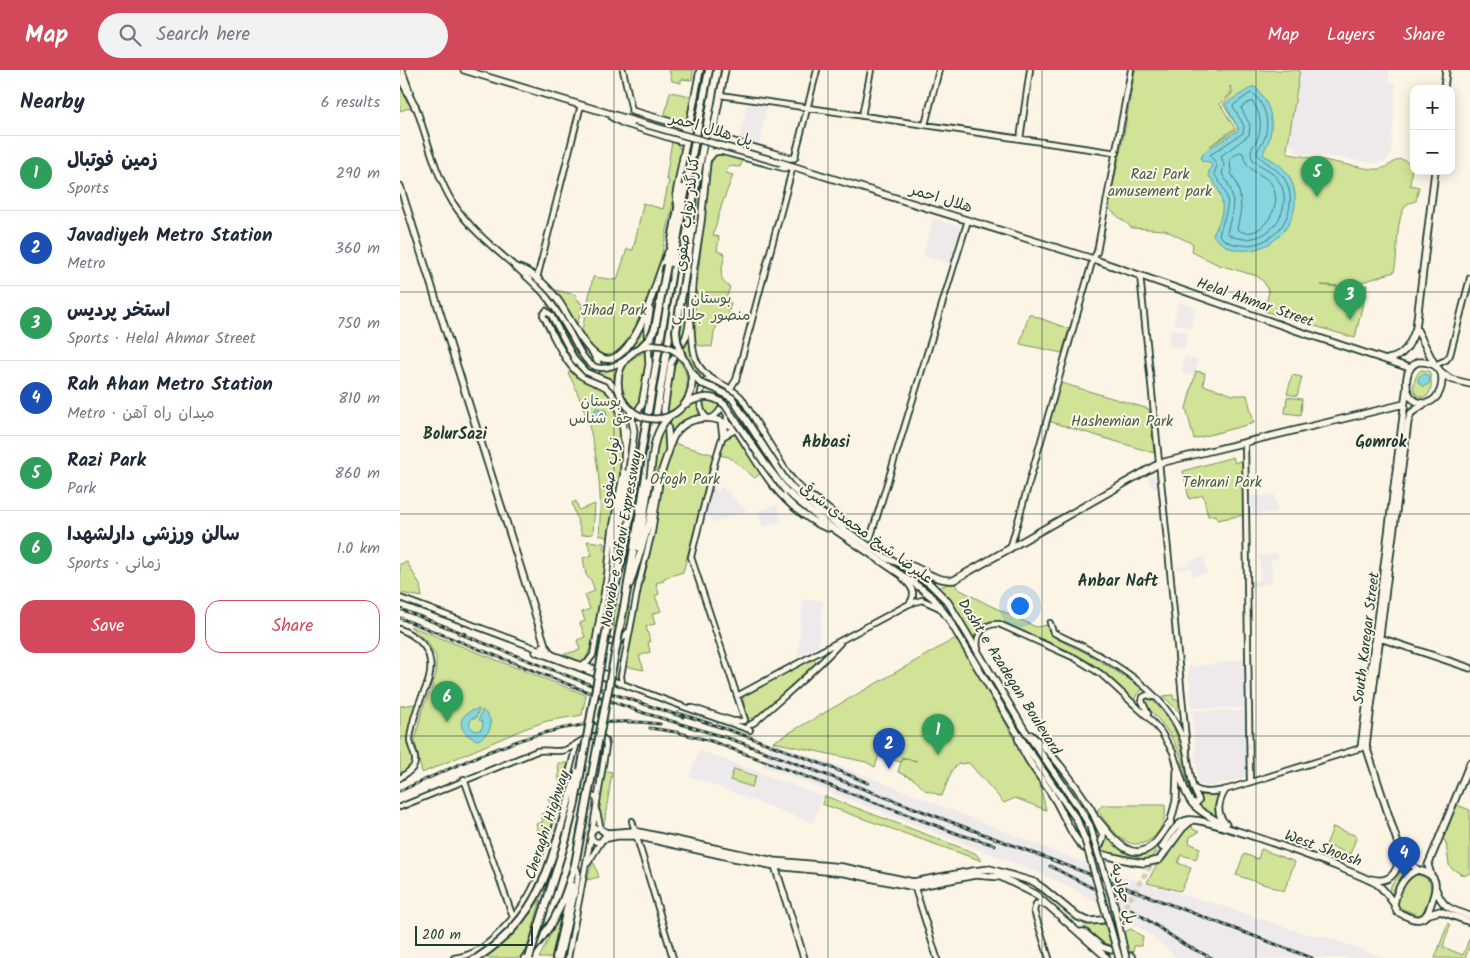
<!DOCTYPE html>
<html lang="en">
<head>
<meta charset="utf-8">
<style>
  body { margin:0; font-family:Kalam,"Playpen Sans Arabic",sans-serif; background:#f2f2f3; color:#1f2937 }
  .controls { position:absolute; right:15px; top:15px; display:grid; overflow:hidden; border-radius:10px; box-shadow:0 2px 12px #0003 }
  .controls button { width:45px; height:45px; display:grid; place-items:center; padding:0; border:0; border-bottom:1px solid #e0e1e3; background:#fff; color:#1f2937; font:25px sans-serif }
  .scale { position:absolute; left:15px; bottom:12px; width:118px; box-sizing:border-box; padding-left:5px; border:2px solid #1f3d34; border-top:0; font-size:14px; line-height:18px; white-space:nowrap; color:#1f3d34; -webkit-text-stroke:4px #fcf5e5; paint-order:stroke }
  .you { position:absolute; left:619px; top:535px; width:18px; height:18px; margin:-12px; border:4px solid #fff; border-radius:50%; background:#1a73e8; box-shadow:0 0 0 8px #1a73e833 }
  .badge { display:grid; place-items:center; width:32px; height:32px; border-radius:50%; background:#d1495b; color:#fff; font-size:16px; font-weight:700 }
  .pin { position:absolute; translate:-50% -41px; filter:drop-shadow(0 1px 2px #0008) }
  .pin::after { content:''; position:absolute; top:26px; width:18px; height:15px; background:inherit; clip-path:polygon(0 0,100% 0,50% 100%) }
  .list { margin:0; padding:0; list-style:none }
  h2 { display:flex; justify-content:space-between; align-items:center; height:65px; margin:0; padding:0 20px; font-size:21px }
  h2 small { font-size:16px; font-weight:400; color:#747a83 }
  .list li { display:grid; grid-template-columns:32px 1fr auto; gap:15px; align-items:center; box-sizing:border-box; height:75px; padding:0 20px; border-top:1px solid #e0e1e3 }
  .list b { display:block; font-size:19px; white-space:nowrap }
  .list p { margin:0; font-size:16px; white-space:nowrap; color:#747a83 }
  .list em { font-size:16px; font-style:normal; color:#747a83 }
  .actions { display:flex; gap:10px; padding:15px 20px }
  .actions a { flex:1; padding:11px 0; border:1px solid #d1495b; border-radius:15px; text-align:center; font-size:18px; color:#d1495b }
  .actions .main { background:#d1495b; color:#fff }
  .icon { flex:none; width:28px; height:28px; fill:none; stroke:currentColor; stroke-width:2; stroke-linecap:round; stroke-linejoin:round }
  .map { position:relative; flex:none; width:1070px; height:888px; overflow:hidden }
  header { display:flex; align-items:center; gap:30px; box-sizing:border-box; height:70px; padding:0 25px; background:#d1495b; color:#fff }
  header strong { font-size:24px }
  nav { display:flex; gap:28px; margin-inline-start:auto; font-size:18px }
  .search { width:350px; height:45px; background:#f2f2f3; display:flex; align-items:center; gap:12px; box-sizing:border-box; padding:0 18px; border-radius:28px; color:#747a83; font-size:19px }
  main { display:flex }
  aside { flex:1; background:#fff }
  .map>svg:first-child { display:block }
</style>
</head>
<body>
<header>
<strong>Map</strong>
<div class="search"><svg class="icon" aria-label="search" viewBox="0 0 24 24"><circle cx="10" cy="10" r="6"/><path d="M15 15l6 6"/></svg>Search here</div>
<nav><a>Map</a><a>Layers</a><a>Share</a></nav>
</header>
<main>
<aside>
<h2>Nearby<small>6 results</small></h2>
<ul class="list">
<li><span class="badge" style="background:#2e9e5b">1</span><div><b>زمین فوتبال</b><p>Sports</p></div><em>290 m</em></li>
<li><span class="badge" style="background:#1a4fb4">2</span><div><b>Javadiyeh Metro Station</b><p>Metro</p></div><em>360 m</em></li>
<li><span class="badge" style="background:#2e9e5b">3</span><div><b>استخر پردیس</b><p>Sports · Helal Ahmar Street</p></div><em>750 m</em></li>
<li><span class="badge" style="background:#1a4fb4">4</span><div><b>Rah Ahan Metro Station</b><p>Metro · میدان راه آهن</p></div><em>810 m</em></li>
<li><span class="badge" style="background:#2e9e5b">5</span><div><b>Razi Park</b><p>Park</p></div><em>860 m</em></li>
<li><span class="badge" style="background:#2e9e5b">6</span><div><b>سالن ورزشی دارلشهدا</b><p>Sports · زمانی</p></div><em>1.0 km</em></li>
</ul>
<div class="actions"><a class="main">Save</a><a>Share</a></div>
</aside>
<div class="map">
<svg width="1070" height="888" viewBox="0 0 1070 888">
  <rect width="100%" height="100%" fill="#fcf5e5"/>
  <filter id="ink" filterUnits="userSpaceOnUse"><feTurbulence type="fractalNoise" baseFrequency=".02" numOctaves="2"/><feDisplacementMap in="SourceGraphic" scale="10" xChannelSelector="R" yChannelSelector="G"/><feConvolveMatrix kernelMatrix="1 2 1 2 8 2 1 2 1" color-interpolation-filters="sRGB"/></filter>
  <g filter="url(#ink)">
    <path fill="#eeeaeb" d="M901 0H989V13H996L991 82 989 87 986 91 976 93 894 82 895 77 889 74Z
      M347 34 367 36 359 76 339 70Z
      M533 149 562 157 552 194 523 186Z
      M779 232 796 238 790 258 773 253Z
      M772 258 788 263 784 280 767 275Z
      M785 287 798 290 794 306 781 303Z
      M753 404 757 406V418L753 419 747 408Z
      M312 415 318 421 322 416 347 441 311 453 312 447 304 445Z
      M875 425 877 442 852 444 850 426Z
      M377 435 382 451 363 457 357 441Z
      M878 483V488L871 490 872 513 852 517V513L861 509 859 486Z
      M804 487 807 503 792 506 791 498 776 500V497L791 494 790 490Z
      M403 529 423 531 419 576 398 587Z
      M845 589V638H792L788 597Z
      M792 640 845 641 846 707 811 716 798 715Z
      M371 672 464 705 680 791 746 814 827 837 903 863 927 867 985 888H777L753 867 722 846 664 814 615 793 362 696Z
      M299 680 422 726 413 753 289 706Z"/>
    <path fill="#d0e397" stroke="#789066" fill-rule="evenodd" d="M269 0H293L292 10 281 9V13L272 11Z
      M735 0H818L820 1V0H900L887 80 889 84C909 87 928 91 948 95 958 96 969 100 979 99 994 97 999 79 1012 98L1010 115 1019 117 1016 131C1016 131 1009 133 1009 133 994 142 999 186 994 202L950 216 921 215 946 218 967 215 955 268 864 241 869 222 864 212 857 206 819 195 792 182 793 174 765 160 732 158 708 138 724 64ZM830 16 833 22 823 34 838 58 810 76 835 58 820 34 831 23Z
      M0 14 7 32 13 37 0 41Z
      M270 22 291 26 286 52 284 53 264 48Z
      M272 71H275L282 82 270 147 255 214 235 263 222 281 207 288 195 284 181 265 193 207 217 210 227 179 233 180 243 135 242 133 263 139 269 110 266 109Z
      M320 83 343 88 340 97 328 96 326 103 333 105 322 134 313 165 319 167 317 181 325 184C323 196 316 210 330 217L326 229 331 233 326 252H319L314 262 312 277 295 275 293 254 309 102C311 94 312 87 320 83Z
      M260 214 251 261 242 272 229 280 218 292 208 296 197 295 187 287 158 238 144 220 156 232 187 282C201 295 218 294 229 279 234 272 237 264 243 259L245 264Z
      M151 219 177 225 176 229 179 230V232L183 234 176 258Z
      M287 220C290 237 288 258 281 273 277 257 281 236 287 220Z
      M147 233 184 292C195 302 204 302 218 297L215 304 214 314C205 305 193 304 182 296L146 234Z
      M629 244 669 259 662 283 620 274Z
      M287 266 290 268C292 285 293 302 310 309L304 312 296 305 282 276Z
      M249 281 240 326V333L237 341C213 322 217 289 249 281Z
      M275 286C294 305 290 333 266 343L274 299 273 293Z
      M173 300C183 306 197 311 206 319 236 346 215 433 210 468L199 465C204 410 194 353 168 303Z
      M1021 300 1029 301C1032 308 1034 329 1021 327 1008 324 1015 304 1021 300Z
      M796 301 805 303 803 315 833 325H847L854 353 794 369 786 338Z
      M892 305 902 307 897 326 887 324Z
      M658 312 749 339 754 383 648 351Z
      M887 327 902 329 901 345 885 343Z
      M302 329H309L321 334 319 340 314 346H308L304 343Z
      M299 330 303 347 294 348 271 369 268 351C279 345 288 336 299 330Z
      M265 354 267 379 247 458 244 461 257 371Z
      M334 362 349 383 361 403 355 408 329 387 319 385 324 367Z
      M273 373 315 385 283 502 264 508V511L256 513 259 524 255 526 261 541 252 544 255 554 246 556 250 572H248L250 582 239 586 244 600 224 596 240 515 252 467 264 403Z
      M833 387 835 393 844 389V445L817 450 816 445 808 446 803 425 789 429 783 401Z
      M176 431 179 440 195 434 193 464 182 465 172 433Z
      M187 471 204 473 203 480 209 479C207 499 196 584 181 594L158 586 180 580 177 570 185 567 180 553 185 551 182 542 190 539 185 525 195 521 191 510 186 505 183 488 192 485Z
      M7 492 20 515 22 527 0 523V494Z
      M554 512 557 518 587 534 636 557 648 555 653 566 657 569 692 586 744 619 737 624 734 631C722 618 709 605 694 595 667 577 635 567 605 555L603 552C588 553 580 557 574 572L537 518Z
      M206 532 232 538 228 559 200 553Z
      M10 556 186 625 182 645 147 651 124 659 22 703 15 671 22 640 31 620 36 604V587L28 573Z
      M556 568 639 711 646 740 615 728 604 733 569 693 558 694 552 700 542 726 525 720 515 710 498 702 502 688 517 691 502 687 500 692 479 685 475 697 466 692 373 672Z
      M413 588 417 594 356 649 348 648 343 630 344 625Z
      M773 625 774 630 780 629 782 645 763 626Z
      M744 628 753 631 766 645 776 663 785 692 790 720 795 730C785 725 787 707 784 697 778 671 762 653 745 634Z
      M16 634 8 669 13 694 0 705V636Z
      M158 693H168L156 743 153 744 155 745 145 776 143 777 136 754 143 752 141 744 148 741 153 743 148 728H152L158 723 161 717 159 710Z
      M334 699 356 706 352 717 330 710Z
      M204 700 212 702 204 755C194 747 203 713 204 700Z
      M801 725 818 726 814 737 818 750 798 736 802 731Z
      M425 726 575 783 582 791 422 734Z
      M703 735H765C768 755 750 782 727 772 717 768 704 749 697 740Z
      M1057 735 1070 740V803L1064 806 1051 798 1049 795 1046 773 1043 768Z
      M792 756 793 759 799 762 790 767 789 773 800 778 796 789 781 785 778 793 791 798 782 819 780 821 747 813 756 796 765 790 787 758Z
      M933 757 957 766 950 784 926 775Z
      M704 759C708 765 711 771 716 776 727 785 745 788 756 777 760 772 763 765 767 760L750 790 746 791 701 781V777C707 770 708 768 704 759Z
      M861 779 895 792 884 821 836 805 844 784 858 789Z
      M1002 791 1012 800 994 827 993 822 990 817C996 809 1003 802 1002 791Z
      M192 793H194L199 807 187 810Z
      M1015 805C1040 807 1029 828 1023 843L1018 845 1000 838 997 833 1005 812Z
      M141 829 126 882 119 888H84C107 871 124 850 141 829Z
      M164 838 151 888H139Z
      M682 853 692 855 720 853 724 862 731 859 743 867 741 876H734L733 882C704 876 703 874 682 853Z
      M1048 853 1050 855 1043 877 1063 885 1070 867V876L1065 888H1035Z"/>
    <path fill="#86d6e1" stroke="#5d999c" d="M852 17H855C869 31 875 50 869 70 867 75 864 80 863 85 872 89 883 96 889 106 909 142 878 184 839 180 829 179 819 173 813 165 826 141 826 127 809 106V101L812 95 810 92 802 91 801 88 804 82 839 60 825 34Z
      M1018 310a6 6 0 1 1 12 0a6 6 0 1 1-12 0Z
      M196 338 206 340 207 347 204 352 201 353 194 350 193 344Z
      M79 639 76 648H72C68 654 69 658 76 661L82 659 83 652 79 650 82 640C96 650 92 663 78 670 56 664 55 642 79 639Z"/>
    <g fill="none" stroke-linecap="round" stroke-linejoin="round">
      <path stroke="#487a79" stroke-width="1" d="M851 23 854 24C866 37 870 53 864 70 862 74 857 79 857 83 858 88 879 100 884 108 902 137 879 174 847 175 837 176 826 173 819 165 827 136 835 132 814 104 819 91 816 95 810 85L843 63 844 56 833 36Z
        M850 32H853C861 44 863 59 856 72 854 75 851 78 851 82 851 92 858 94 865 98 870 100 876 107 879 111 893 133 877 164 853 168 844 170 835 169 827 163 833 139 838 126 822 104L824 95 821 86 849 65 850 55 841 38Z
        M840 82 843 83C847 108 871 101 875 123 880 145 854 173 837 159L841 139 840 126 837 114 831 103 830 89Z"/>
      <path stroke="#d0d0c2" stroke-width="5.5" stroke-dasharray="5.5 3" stroke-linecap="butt" d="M704 850 714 847 725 837 762 777"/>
      <defs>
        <path id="minor" d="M2 0 10 22
          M223 0 232 41
          M320 25 717 83
          M15 34C26 65 36 106 53 133 77 170 116 193 145 225 155 237 162 250 170 263
          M462 46 471 0
          M525 55 539 0
          M620 69 630 0
          M395 86 417 0
          M740 205 769 490 787 680
          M137 208 181 35
          M291 251C293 276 290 295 314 310 324 315 333 319 341 327L388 404C397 416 412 426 419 440
          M153 265 143 245 146 241 151 245 175 290
          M1035 295 1046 290 1050 285 1070 208
          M322 336 327 345V352L315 391 291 487 345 650
          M307 348C297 339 299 321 306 310H313
          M311 348C323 344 327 321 336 310L393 96
          M845 372 850 712
          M410 426 415 428 446 453
          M435 452 449 455 470 469 568 150
          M610 479 693 189 697 182 731 0
          M503 508C511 517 517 522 510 533
          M0 528 181 595 187 593 193 585 207 506 212 461 222 409
          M650 553 653 562C663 568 674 572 684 577 722 597 764 624 781 664 789 681 788 699 793 716 794 721 797 726 799 730L797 733 791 732
          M200 557 202 566 210 572 220 571 228 562
          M0 559C14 565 28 575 30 591 33 610 22 623 17 639 14 648 11 660 10 669 10 677 16 684 15 692 15 699 5 704 0 708
          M578 579C575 565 584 553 599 554L675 588 701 604 750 649 761 662 773 682 777 695
          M139 583 287 638
          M182 596 193 598 212 607
          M222 613 221 606 239 513 252 462 259 416
          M337 626 509 534 522 530 540 538
          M748 644 742 631 743 627 747 625 754 627
          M343 651H333L293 638H287L350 660
          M348 656 355 652C384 626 414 602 440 573
          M64 709 113 847
          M165 717 197 728
          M794 718C803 724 814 722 825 720L964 677
          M0 737 137 681C146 679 157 683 165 680 178 676 191 658 205 670L206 676 192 763
          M197 742 201 760
          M232 751 273 888
          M191 765a7 7 0 1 1 14 0a7 7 0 1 1-14 0Z
          M188 793 201 772
          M514 815 537 888
          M646 835 640 833 636 834 634 841 649 888
          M54 888C75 885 86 876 100 862 107 854 114 847 120 839 150 799 163 724 176 676
          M160 888 177 813 178 803 175 794
          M168 888 191 767"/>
        <path id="major" d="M64 0 234 51
          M0 7 15 37
          M1044 19 1046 0
          M232 41 285 56
          M212 47 223 53 281 71 285 68 287 63 282 56
          M314 60 316 66 320 68 390 88H394L395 86
          M309 88 314 82 321 81 385 98 391 96
          M382 93 693 189 895 260 1010 298
          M0 116 145 575 151 584
          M278 136 276 124 300 0
          M115 197C132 201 147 216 157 229 175 252 198 323 232 270 250 243 255 211 268 182
          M1016 258 1035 295
          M153 265C160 278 167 293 178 303 186 310 193 311 202 315 220 323 223 353 224 370
          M988 289C1005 287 1011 272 1016 258L1035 101
          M1018 292C1031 291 1043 297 1042 311 1040 343 1002 339 1007 307 1008 300 1011 295 1018 292Z
          M1040 301 1050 309 1070 314
          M188 305C200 303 200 294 194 285
          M321 351 323 366 336 359
          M270 375C280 344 313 342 336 359 357 391 372 422 404 445 412 450 419 456 428 458
          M392 418 419 441 445 460 488 489 499 493 530 514 548 532 624 659 680 739 690 756 693 767
          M386 421 425 453 522 519 533 528 548 548 617 663 677 750 685 770
          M219 473 229 401
          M239 478 250 408
          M215 491 216 460 223 418 225 375 230 354 242 334 249 294 247 257 250 240
          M237 493 248 457 257 415 269 380 268 361 264 340 271 293 286 267 289 255 293 202 301 152 307 92 325 0
          M499 493C520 494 531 512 554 510L760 393 1004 334
          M230 514 237 492
          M213 522 212 515 216 487
          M980 568 1070 598
          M136 582 145 575
          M631 665C655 685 674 713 691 739 695 747 698 756 703 764 703 772 700 777 693 779
          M618 668C625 690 642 708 654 728 661 739 674 771 684 778 692 783 733 792 744 793
          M961 678 1007 315
          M777 695C789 732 786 735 823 754
          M825 720C818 732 815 744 826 754
          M698 750C711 766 732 797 755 773 761 767 766 758 771 751
          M770 754 776 731 777 701
          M203 761 208 763 234 761 374 791 442 797 513 812 573 801 590 799 634 812 644 819 678 847 689 851 702 850
          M203 769 217 766H236L334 788 375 796 445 803 515 817 575 805 601 807 635 824 707 888
          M762 777C769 767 776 752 788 750 805 746 958 802 977 814 984 819 989 827 994 834
          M759 790 782 759 791 751
          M374 793 404 888
          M1018 800 1009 792 999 777 966 676 989 494 1008 352 1011 343 1024 334
          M1018 800C1040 805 1037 817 1031 834 1029 840 1027 848 1020 849 1013 851 1003 844 997 842L994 834C997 820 1003 805 1018 800Z
          M1031 805 1028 795 1031 788 1070 693
          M971 809C993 815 1000 798 999 779
          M1036 819C1043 839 1051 839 1070 846
          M1026 845 1040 841 1070 852
          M681 865V862H684L702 877 711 880
          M731 886 732 888"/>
        <path id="highway" d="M267 195 282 118
          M286 199 293 156
          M212 530 226 472 288 106 309 0
          M225 531 283 184 317 0
          M125 888C132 880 139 872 145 863 160 843 168 818 175 794
          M156 888 172 816"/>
      </defs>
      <use href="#minor" stroke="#1f3d34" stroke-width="8"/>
      <use href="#major" stroke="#1f3d34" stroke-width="9"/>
      <use href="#highway" stroke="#1f3d34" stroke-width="10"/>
      <use href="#minor" stroke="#fcf5e5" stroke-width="4.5"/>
      <use href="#major" stroke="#fcf5e5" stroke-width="5.5"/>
      <use href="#highway" stroke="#fcf5e5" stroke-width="6"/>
      <defs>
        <path id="rail" d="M0 539 65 564
          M0 548 213 632 244 643 331 669 912 888
          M58 563 214 624 283 647
          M278 643C342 664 406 686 468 713
          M250 658 276 662 311 671 561 765 595 775
          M0 721C86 683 162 641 260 654
          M650 796 704 824
          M731 839 785 875 812 888"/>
      </defs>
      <use href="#rail" stroke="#1f3d34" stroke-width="3"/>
      <use href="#rail" stroke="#fcf5e5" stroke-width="1" stroke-dasharray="4" stroke-linecap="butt"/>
      <defs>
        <path id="minor-bridge" d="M170 263C185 290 191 310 225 290
          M175 290 186 302 208 311 219 321"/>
        <path id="major-bridge" d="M234 51 382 93
          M218 312a37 37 0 1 1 74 0a37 37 0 1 1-74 0Z
          M292 302 300 313 316 319 332 328 384 408 392 418
          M286 334C300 326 312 324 325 335L366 395 386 421
          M229 401 234 361 230 339
          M250 408C253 387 252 363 269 347
          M693 767 712 826 726 888
          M685 770 719 888
          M744 793 759 790"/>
        <path id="highway-bridge" d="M240 278 250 268 255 258 267 195
          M282 287 277 270 276 261 286 199
          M175 794 225 531
          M77 888C152 840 151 776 178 702
          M129 888 166 769 175 733 212 530"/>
      </defs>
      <use href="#minor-bridge" stroke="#1f3d34" stroke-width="8" stroke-linecap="butt"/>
      <use href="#major-bridge" stroke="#1f3d34" stroke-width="9" stroke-linecap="butt"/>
      <use href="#highway-bridge" stroke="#1f3d34" stroke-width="10" stroke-linecap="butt"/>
      <use href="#minor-bridge" stroke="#fcf5e5" stroke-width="4.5"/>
      <use href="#major-bridge" stroke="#fcf5e5" stroke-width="5.5"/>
      <use href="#highway-bridge" stroke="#fcf5e5" stroke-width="6"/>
    </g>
  </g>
  <path fill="none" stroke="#1f3d34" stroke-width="1" stroke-opacity="0.55" d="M214 0V888M428 0V888M642 0V888M856 0V888M0 222H1070M0 444H1070M0 666H1070"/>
  <g text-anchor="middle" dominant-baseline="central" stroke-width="4" stroke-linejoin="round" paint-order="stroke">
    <g font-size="15" fill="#1f3d34" stroke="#fcf5e5">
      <text transform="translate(311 60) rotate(16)">پل هلال احمر</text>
      <text transform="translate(541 129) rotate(17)">هلال احمر</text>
      <text transform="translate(288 144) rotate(-83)">کنارگذر نواب صفوی</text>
      <text transform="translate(855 233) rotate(19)">Helal Ahmar Street</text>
      <text transform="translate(211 403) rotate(-83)">نواب صفوی</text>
      <text transform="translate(466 464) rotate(36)">علیرضا شیخ محمدی شرقی</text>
      <text transform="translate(222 469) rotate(-80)">Navvab-e Safavi Expressway</text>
      <text transform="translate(967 568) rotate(-83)">South Karegar Street</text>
      <text transform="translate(609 607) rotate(58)">Dasht e Azadegan Boulevard</text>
      <text transform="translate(148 755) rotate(-72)">Cheraghi Highway</text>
      <text transform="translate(923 779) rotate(20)">West Shoosh</text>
      <text transform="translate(723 824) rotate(75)">پل جوادیه</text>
    </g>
    <g font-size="15" fill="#425e48" stroke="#fcf5e5">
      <text x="760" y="105">Razi Park<tspan x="760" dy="17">amusement park</tspan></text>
      <text x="311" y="229">بوستان<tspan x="311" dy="17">منصور جلالی</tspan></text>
      <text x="214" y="241">Jihad Park</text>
      <text x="201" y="332">بوستان<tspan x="201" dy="17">حق شناس</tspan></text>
      <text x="722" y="352">Hashemian Park</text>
      <text x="285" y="410">Ofogh Park</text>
      <text x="822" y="413">Tehrani Park</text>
    </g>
    <g font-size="16" font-weight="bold" fill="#1f3d34" stroke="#fcf5e5">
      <text x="55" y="364">BolurSazi</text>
      <text x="426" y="372">Abbasi</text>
      <text x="981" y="372">Gomrok</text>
      <text x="718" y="511">Anbar Naft</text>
    </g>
  </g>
</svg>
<div class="controls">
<button>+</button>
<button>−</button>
</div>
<div class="scale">200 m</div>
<div class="you"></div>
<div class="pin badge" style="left:538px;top:685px;background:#2e9e5b">1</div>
<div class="pin badge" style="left:489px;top:699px;background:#1a4fb4">2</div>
<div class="pin badge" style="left:950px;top:250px;background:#2e9e5b">3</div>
<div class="pin badge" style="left:1004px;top:808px;background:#1a4fb4">4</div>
<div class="pin badge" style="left:917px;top:127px;background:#2e9e5b">5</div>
<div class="pin badge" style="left:47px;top:652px;background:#2e9e5b">6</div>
</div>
</main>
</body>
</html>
